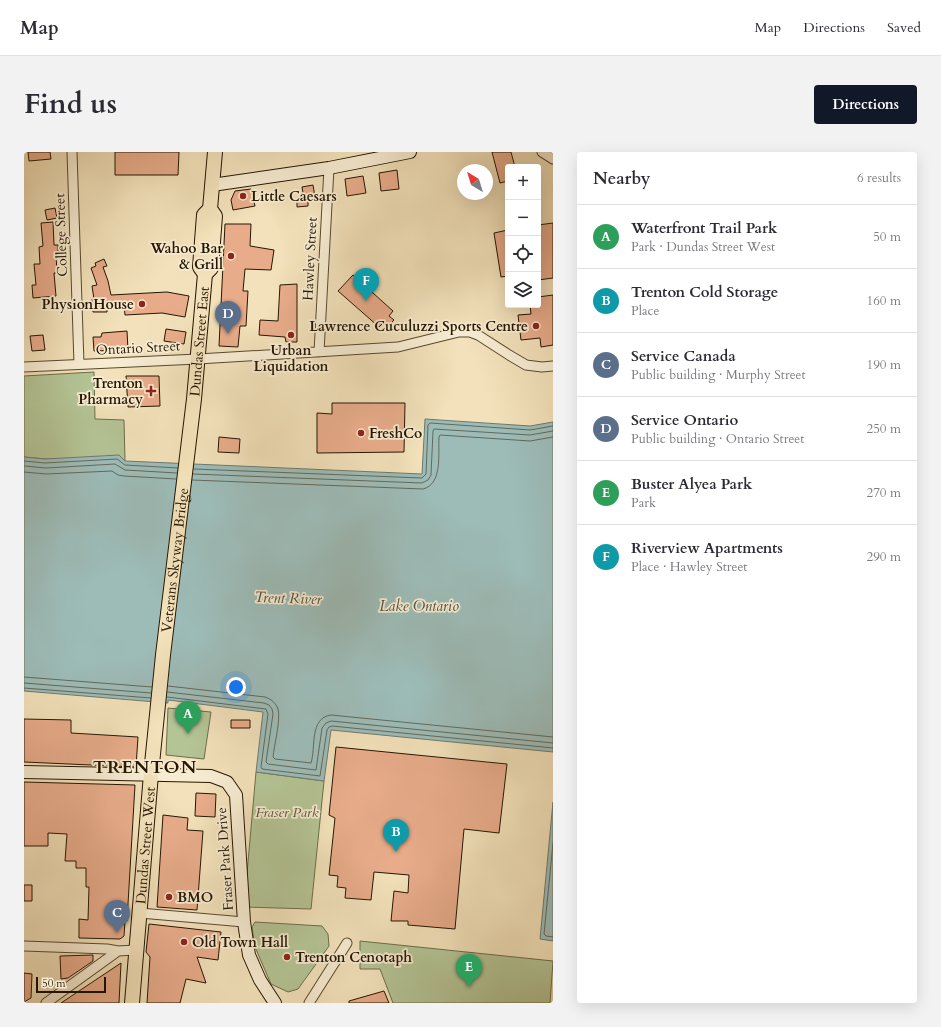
<!DOCTYPE html>
<html lang="en">
<head>
<meta charset="utf-8">
<style>
  body { margin:0; font-family:Cardo,serif; background:#f2f2f3; color:#2b2b33 }
  .controls { position:absolute; right:12px; top:12px; display:grid; overflow:hidden; border-radius:4px; box-shadow:0 4px 16px #0002 }
  .controls button { width:36px; height:36px; display:grid; place-items:center; padding:0; border:0; border-bottom:1px solid #e1e1e2; background:#fff; color:#2b2b33; font:20px sans-serif }
  .compass { position:absolute; left:433px; top:12px; width:36px; height:36px; border-radius:50%; background:#fff; box-shadow:0 4px 16px #0002; rotate:322deg }
  .scale { position:absolute; left:12px; bottom:10px; width:70px; box-sizing:border-box; padding-left:4px; border:2px solid #261601; border-top:0; font-size:11px; line-height:14px; white-space:nowrap; color:#261601; -webkit-text-stroke:3px #f7ecd2; paint-order:stroke }
  .you { position:absolute; left:212px; top:535px; width:14px; height:14px; margin:-10px; border:3px solid #fff; border-radius:50%; background:#1a73e8; box-shadow:0 0 0 6px #1a73e833 }
  .badge { display:grid; place-items:center; width:26px; height:26px; border-radius:50%; background:#111827; color:#fff; font-size:13px; font-weight:700 }
  .pin { position:absolute; translate:-50% -33px; filter:drop-shadow(0 1px 2px #0008) }
  .pin::after { content:''; position:absolute; top:21px; width:14px; height:12px; background:inherit; clip-path:polygon(0 0,100% 0,50% 100%) }
  .list { margin:0; padding:0; list-style:none }
  h2 { display:flex; justify-content:space-between; align-items:center; height:52px; margin:0; padding:0 16px; font-size:17px }
  h2 small { font-size:13px; font-weight:400; color:#7c7c81 }
  .list li { display:grid; grid-template-columns:26px 1fr auto; gap:12px; align-items:center; box-sizing:border-box; height:64px; padding:0 16px; border-top:1px solid #e1e1e2 }
  .list b { display:block; font-size:15px; white-space:nowrap }
  .list p { margin:0; font-size:13px; white-space:nowrap; color:#7c7c81 }
  .list em { font-size:13px; font-style:normal; color:#7c7c81 }
  .icon { flex:none; width:22px; height:22px; fill:none; stroke:currentColor; stroke-width:2; stroke-linecap:round; stroke-linejoin:round }
  .map { position:relative; flex:none; width:529px; height:851px; overflow:hidden; border-radius:4px }
  header { display:flex; align-items:center; gap:24px; box-sizing:border-box; height:56px; padding:0 20px; background:#fff; border-bottom:1px solid #e1e1e2 }
  header strong { font-size:19px }
  nav { display:flex; gap:22px; margin-inline-start:auto; font-size:14px }
  .intro { display:flex; align-items:center; justify-content:space-between; box-sizing:border-box; height:96px; padding:0 24px }
  h1 { margin:0; font-size:28px }
  .button { padding:10px 18px; border-radius:4px; background:#111827; color:#fff; font-size:14px; font-weight:700 }
  main { display:flex; gap:24px; padding:0 24px }
  aside { flex:1; background:#fff; border-radius:4px; box-shadow:0 4px 16px #0002 }
  .map>svg:first-child { display:block }
</style>
</head>
<body>
<header>
<strong>Map</strong>
<nav><a>Map</a><a>Directions</a><a>Saved</a></nav>
</header>
<div class="intro"><h1>Find us</h1><a class="button">Directions</a></div>
<main>
<div class="map">
<svg width="529" height="851" viewBox="0 0 529 851">
  <rect width="100%" height="100%" fill="#f2e1ba"/>
  <filter id="stains"><feTurbulence type="fractalNoise" baseFrequency=".005" numOctaves="4"/><feColorMatrix values="0 0 0 0 .2 0 0 0 0 .09 0 0 0 0 .02 0 0 0 .5 -.17"/></filter>
  <radialGradient id="worn" r=".72"><stop offset=".6" stop-color="#630" stop-opacity="0"/><stop offset="1" stop-color="#630" stop-opacity=".3"/></radialGradient>
  <path fill="#b4c495" stroke="#6d6d4b" d="M70 220 71 267 100 268 101 309 21 307 0 305V224Z
    M144 556 187 560 180 607 142 603Z
    M232 620 300 629 287 757 220 755Z
    M231 770 298 774 304 782 305 794 274 837 264 840 247 832 231 795 228 775Z
    M336 789 529 809 526 851H369L356 817H336Z"/>
  <path fill="#9dbcb8" stroke="#6d7a6f" d="M401 267 506 274 529 270V600L307 578 300 629 232 620 239 560 144 548V551L0 539V305L21 307 95 303 101 309 398 322Z
    M529 650V789L516 787Z"/>
  <g fill="none" stroke-linecap="round" stroke-linejoin="round">
    <path stroke="#62695c" stroke-width="1" d="M0 309 21 311 93 307 101 313 154 316
      M0 314 22 316 91 312 101 318 153 321
      M170 317 398 326 402 322 404 273 406 271 506 278 529 274
      M0 320 22 322 88 319 94 323 100 324 152 327
      M169 322 398 331 404 328 407 323 409 279 410 277 506 283 529 279
      M168 328 399 337C419 332 414 301 415 285L416 283 506 289 529 285
      M0 525 128 535
      M0 531 127 541
      M144 534 241 545C247 547 252 551 254 557 257 567 250 594 249 605L251 607 287 611C292 596 285 566 307 563L529 585
      M0 536 127 546
      M143 540 240 551 245 553 248 557 249 562 242 610 244 612 292 618 298 576 302 571 307 569 529 591
      M143 545 242 557 244 562 237 615 238 617 296 624 303 578 305 575 308 574 529 596
      M529 691 520 782 522 784 529 785"/>
  </g>
  <path fill="#e8ac8b" stroke="#261601" d="M4 0H26L27 7 5 9Z
    M91 0H155L154 23H91Z
    M468 0H487L491 15H484V29L476 31Z
    M373 18 375 37 357 39 355 21Z
    M339 24 342 41 323 44 321 27Z
    M289 33 291 45 281 47H284V54L273 55V48L280 47 278 35Z
    M227 37 231 54 209 58 207 48 211 39Z
    M31 56 33 66 23 68 21 58Z
    M29 70 30 93H34V102H32L33 121H30L32 144 9 146 8 133H12L10 112H16L15 95 19 94 17 71Z
    M529 71V126L514 128V73Z
    M201 72H227L226 94 250 98 247 118 221 117 219 139H224L222 174H216L214 195 195 194Z
    M484 78V124L477 125 470 81Z
    M80 107 83 114 79 115 84 129 87 143 143 140 165 144 161 165 138 161 101 163 100 154H83V160H69L68 147H70L68 134 73 133 67 116 72 114 71 111Z
    M329 123 369 159 365 164 370 168 368 170V173L364 175 359 171 355 175 314 139Z
    M273 132V190H262L261 185 235 183 236 168 254 169 256 133Z
    M529 143V193L517 195 516 186 497 188 494 163 507 162 506 153H514V145Z
    M142 177 162 180 160 192 140 189Z
    M103 179 104 198 70 199 69 185H77L78 181Z
    M19 183 21 198 8 199 6 184Z
    M102 224H135L136 254 104 255Z
    M308 251H381L380 300 293 301V261L308 262Z
    M195 285 216 287 215 301 194 300Z
    M0 567 47 568V581L114 585 112 615 0 610Z
    M207 568H226V576H207Z
    M312 595 483 612 475 681 440 677 431 777 384 773V769H367L370 739 384 741 385 723 350 720 347 748 321 746 322 736 313 735 314 724 305 723 311 666 305 663Z
    M0 630 111 633 103 769H101L100 784 96 787 55 786V767L64 768 65 735H62V716H52V709H41L43 682 24 681V694H0Z
    M172 641 192 642 191 665 171 664Z
    M139 663 164 666 163 678 179 679 173 758 133 755Z
    M0 733H8V749H0Z
    M125 772 197 780 194 808 173 805 182 831 162 827 156 851H123L126 805 122 800Z
    M69 803V809L44 826 37 827 36 804Z
    M97 811 95 851H37Z
    M0 821 8 822 7 846 0 850Z
    M360 839 365 851H325V849Z"/>
  <g fill="none" stroke-linecap="round" stroke-linejoin="round">
    <defs>
      <path id="street" d="M48 0 55 212
        M518 0 529 7
        M295 200 305 16
        M0 215 174 207 374 195 435 180H446L454 183 485 203 502 213 518 215 529 214
        M116 761 220 770
        M0 794 83 797 94 799 111 798
        M22 851 94 799
        M285 851 323 791"/>
      <path id="secondary" d="M188 33 305 16 386 0
        M0 620 187 624 203 630 212 643 220 770 225 803 236 828 251 851"/>
      <g id="primary">
        <path d="M181 122 187 116 191 64 186 57 191 0"/>
        <path id="s1" d="M108 851 127 622 139 503 170 247 181 122 176 115 180 63 186 57"/>
      </g>
    </defs>
    <use href="#street" stroke="#59492f" stroke-width="11"/>
    <use href="#secondary" stroke="#261601" stroke-width="14"/>
    <use href="#primary" stroke="#261601" stroke-width="16"/>
    <use href="#street" stroke="#f7ecd2" stroke-width="9"/>
    <use href="#secondary" stroke="#f7ecd2" stroke-width="12"/>
    <use href="#primary" stroke="#f2e1ba" stroke-width="14"/>
  </g>
  <g fill="#8f2418" stroke="#f7ecd2" stroke-width="1.5">
    <circle cx="219" cy="44" r="4"/>
    <circle cx="207" cy="104" r="4"/>
    <circle cx="118" cy="152" r="4"/>
    <circle cx="512" cy="174" r="4"/>
    <circle cx="267" cy="183" r="4"/>
    <path d="M125 233h4v4h4v4h-4v4h-4v-4h-4v-4h4z"/>
    <circle cx="337" cy="281" r="4"/>
    <circle cx="145" cy="745" r="4"/>
    <circle cx="160" cy="790" r="4"/>
    <circle cx="263" cy="805" r="4"/>
  </g>
  <g text-anchor="middle" dominant-baseline="central" stroke-width="3.5" stroke-linejoin="round" paint-order="stroke">
    <g font-size="14" font-weight="bold" fill="#261601" stroke="#f7ecd2" text-anchor="start">
      <text x="227" y="44">Little Caesars</text>
      <text x="199" y="96" text-anchor="end">Wahoo Bar<tspan x="199" dy="16">&amp; Grill</tspan></text>
      <text x="110" y="152" text-anchor="end">PhysionHouse</text>
      <text x="504" y="174" text-anchor="end">Lawrence Cuculuzzi Sports Centre</text>
      <text x="267" y="198" text-anchor="middle">Urban<tspan x="267" dy="16">Liquidation</tspan></text>
      <text x="119" y="231" text-anchor="end">Trenton<tspan x="119" dy="16">Pharmacy</tspan></text>
      <text x="345" y="281">FreshCo</text>
      <text x="153" y="745">BMO</text>
      <text x="168" y="790">Old Town Hall</text>
      <text x="271" y="805">Trenton Cenotaph</text>
    </g>
    <g font-size="14" fill="#261601" stroke="#f7ecd2">
      <text transform="translate(37 83) rotate(-92)">College Street</text>
      <text transform="translate(286 107) rotate(-87)">Hawley Street</text>
      <text stroke="none"><textPath href="#s1" startOffset="665">Dundas Street East</textPath></text>
      <text transform="translate(114 196) rotate(-3)">Ontario Street</text>
      <text stroke="none"><textPath href="#s1" startOffset="445">Veterans Skyway Bridge</textPath></text>
      <text stroke="none"><textPath href="#s1" startOffset="158">Dundas Street West</textPath></text>
      <text transform="translate(201 707) rotate(-94)">Fraser Park Drive</text>
    </g>
    <g font-size="14" font-style="italic" fill="#585335" stroke="#f7ecd2">
      <text x="263" y="660">Fraser Park</text>
    </g>
    <g font-size="15" font-style="italic" fill="#505041" stroke="#f7ecd2">
      <text transform="translate(264 446) rotate(2)">Trent River</text>
      <text x="395" y="454">Lake Ontario</text>
    </g>
    <g font-size="18" font-weight="bold" letter-spacing="1" fill="#261601" stroke="#f7ecd2">
      <text x="121" y="615">TRENTON</text>
    </g>
  </g>
  <rect width="100%" height="100%" filter="url(#stains)"/>
  <rect width="100%" height="100%" fill="url(#worn)"/>
</svg>
<div class="controls">
<button>+</button>
<button>−</button>
<button><svg class="icon" aria-label="locate" viewBox="0 0 24 24"><circle cx="12" cy="12" r="6"/><path d="M12 2v4M12 18v4M2 12h4M18 12h4"/></svg></button>
<button><svg class="icon" aria-label="layers" viewBox="0 0 24 24"><path d="M12 4l9 5-9 5-9-5zM3 14l9 5 9-5"/></svg></button>
</div>
<svg class="compass" viewBox="-18 -18 36 36"><path d="M0-13l5 13h-10z" fill="#e53935"/><path d="M0 13l5-13h-10z" fill="#7c7c81"/></svg>
<div class="scale">50 m</div>
<div class="you"></div>
<div class="pin badge" style="left:164px;top:582px;background:#2e9e5b">A</div>
<div class="pin badge" style="left:372px;top:700px;background:#0f9aa8">B</div>
<div class="pin badge" style="left:93px;top:781px;background:#5c6f8a">C</div>
<div class="pin badge" style="left:204px;top:182px;background:#5c6f8a">D</div>
<div class="pin badge" style="left:445px;top:835px;background:#2e9e5b">E</div>
<div class="pin badge" style="left:342px;top:149px;background:#0f9aa8">F</div>
</div>
<aside>
<h2>Nearby<small>6 results</small></h2>
<ul class="list">
<li><span class="badge" style="background:#2e9e5b">A</span><div><b>Waterfront Trail Park</b><p>Park · Dundas Street West</p></div><em>50 m</em></li>
<li><span class="badge" style="background:#0f9aa8">B</span><div><b>Trenton Cold Storage</b><p>Place</p></div><em>160 m</em></li>
<li><span class="badge" style="background:#5c6f8a">C</span><div><b>Service Canada</b><p>Public building · Murphy Street</p></div><em>190 m</em></li>
<li><span class="badge" style="background:#5c6f8a">D</span><div><b>Service Ontario</b><p>Public building · Ontario Street</p></div><em>250 m</em></li>
<li><span class="badge" style="background:#2e9e5b">E</span><div><b>Buster Alyea Park</b><p>Park</p></div><em>270 m</em></li>
<li><span class="badge" style="background:#0f9aa8">F</span><div><b>Riverview Apartments</b><p>Place · Hawley Street</p></div><em>290 m</em></li>
</ul>
</aside>
</main>
</body>
</html>
